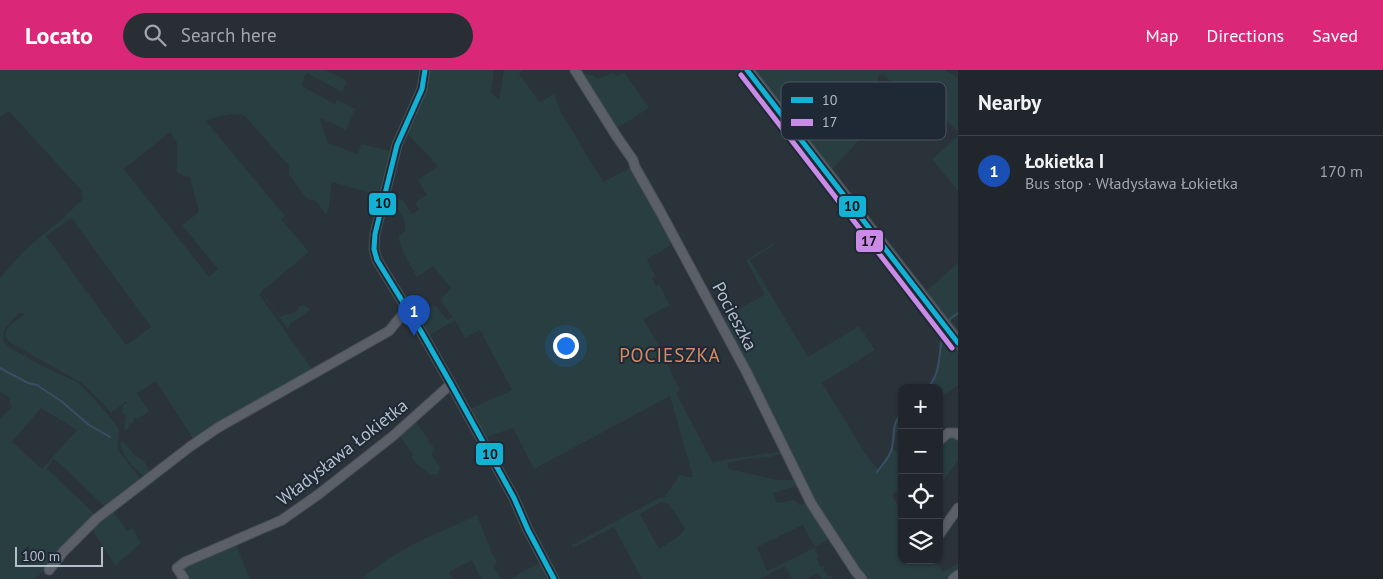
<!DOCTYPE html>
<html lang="en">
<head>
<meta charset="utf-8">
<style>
  body { margin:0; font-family:"PT Sans",sans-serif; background:#282e34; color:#f1f3f6 }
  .controls { position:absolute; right:15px; bottom:15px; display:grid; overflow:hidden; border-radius:10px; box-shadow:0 1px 4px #0004 }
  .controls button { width:45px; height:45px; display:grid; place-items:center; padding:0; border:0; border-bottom:1px solid #3d4348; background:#20262c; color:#f1f3f6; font:25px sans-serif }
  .scale { position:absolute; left:15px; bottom:12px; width:88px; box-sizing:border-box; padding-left:5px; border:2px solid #b5bfca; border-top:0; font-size:14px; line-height:18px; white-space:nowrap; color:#b5bfca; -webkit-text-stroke:4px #1e2935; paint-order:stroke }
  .you { position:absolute; left:565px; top:275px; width:18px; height:18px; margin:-12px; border:4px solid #fff; border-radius:50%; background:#1a73e8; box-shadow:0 0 0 8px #1a73e833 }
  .badge { display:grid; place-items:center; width:32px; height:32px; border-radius:50%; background:#db2777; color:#fff; font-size:16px; font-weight:700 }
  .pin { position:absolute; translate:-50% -41px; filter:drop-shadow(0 1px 2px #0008) }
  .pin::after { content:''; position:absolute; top:26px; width:18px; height:15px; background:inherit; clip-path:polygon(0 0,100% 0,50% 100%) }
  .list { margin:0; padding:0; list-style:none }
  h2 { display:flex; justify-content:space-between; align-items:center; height:65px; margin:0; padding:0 20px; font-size:21px }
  h2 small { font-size:16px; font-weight:400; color:#a2a5a9 }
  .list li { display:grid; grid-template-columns:32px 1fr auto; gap:15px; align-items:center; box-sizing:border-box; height:70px; padding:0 20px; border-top:1px solid #3d4348 }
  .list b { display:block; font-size:19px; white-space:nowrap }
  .list p { margin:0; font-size:16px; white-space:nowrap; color:#a2a5a9 }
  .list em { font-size:16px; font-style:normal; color:#a2a5a9 }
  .icon { flex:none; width:28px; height:28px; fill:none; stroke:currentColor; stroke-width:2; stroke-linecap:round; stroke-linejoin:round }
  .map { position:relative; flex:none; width:958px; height:509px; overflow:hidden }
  header { display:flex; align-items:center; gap:30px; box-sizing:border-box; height:70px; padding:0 25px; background:#db2777; color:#fff }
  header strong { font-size:24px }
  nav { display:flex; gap:28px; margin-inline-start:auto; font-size:18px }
  .search { width:350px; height:45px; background:#282e34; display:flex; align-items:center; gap:12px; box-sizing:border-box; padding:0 18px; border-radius:28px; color:#a2a5a9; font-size:19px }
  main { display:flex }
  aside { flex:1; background:#20262c }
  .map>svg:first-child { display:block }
</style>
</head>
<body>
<header>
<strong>Locato</strong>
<div class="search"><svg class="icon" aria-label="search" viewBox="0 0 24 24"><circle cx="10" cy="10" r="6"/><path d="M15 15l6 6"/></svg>Search here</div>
<nav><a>Map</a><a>Directions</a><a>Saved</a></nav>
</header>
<main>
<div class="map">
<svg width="958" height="509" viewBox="0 0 958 509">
  <rect width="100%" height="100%" fill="#2b333a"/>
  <path fill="#283e40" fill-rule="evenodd" d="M0 0H325L344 9 347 12 342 22 307 3 304 7 302 16 335 34 337 30 355 39 346 60 320 48 321 53 328 73 358 84 361 74 390 81 391 76 393 77 381 126 332 112 329 136 326 145 316 131 307 129 289 104V96L245 46C234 41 216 47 206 51L285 146 281 149 309 182 261 222 280 247C286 243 296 246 299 237L304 235 310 240 291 253 288 259 261 223 259 224 312 299V302L194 370 156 311 137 323 149 341 138 349 136 348 133 349 134 354 130 353 127 360 124 359 126 346 122 342 123 335 127 333V331L111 343 85 315 9 272 5 266C7 255 15 250 24 246V243H19C12 250 0 260 4 271 6 276 11 278 16 281 27 288 40 295 53 301 61 305 70 308 77 312 84 317 114 350 118 358 121 365 116 372 118 380L141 410 35 509H0V349L12 337 11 336C10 328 8 325 0 322V208L23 182 46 162 60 151 83 129 81 120 9 41 0 47ZM170 62 177 73V102L184 106 190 107 199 142 182 155 218 199 209 207 124 99ZM71 148 73 150 151 257 126 275 46 166ZM41 338 77 360 42 399 12 372ZM54 389 67 400 105 437 96 445 50 402 47 398Z
    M428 0H494L491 22 499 30 504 0H522L519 4 540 32 554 24 561 42 603 112 634 96 671 170 669 173 670 176 647 189 655 206 652 208 656 216 659 214 670 235 643 249 659 276 680 320 676 323 713 393 728 389 782 382 784 386 781 384 769 387 753 388 727 393 729 399 777 410H797L800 415 773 423 777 433 794 430 799 435 809 431 832 471 828 470 815 477 803 455 757 477 767 501 814 478 819 487 816 488 821 497 823 496V494L825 498 823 499 829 507 831 506 833 508 822 509 817 503 807 509H792L785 496 760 509H642L614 457 573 478 572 475 659 428 665 427 680 404 687 407H693L670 326 534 399 513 358 483 368 468 340 512 320 480 260 465 268 455 250 427 267 414 246 435 235 447 250 453 247 440 230 451 218 433 196 417 207 404 184 398 168 405 160V151L391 128 392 125 404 131 411 144 419 140 415 132 427 125 418 110 438 96 407 63 397 92 395 89ZM661 432 669 434 685 459 678 467 659 479 640 444Z
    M577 0H583L584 3 588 5H592L598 9 612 3 617 6 625 3 649 38 616 59 590 18 589 14 585 8Z
    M754 0H945L958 8V62L940 44C930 53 937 59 920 64L916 62 915 57 911 52 914 47 907 27 896 15 882 4 878 6V13H876L880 23 877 30C874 29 872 30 869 28 862 24 860 14 851 12 846 11 838 13 839 19 840 22 842 24 843 27L840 31 854 51 850 55 862 67 853 76V77L831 100Z
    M958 66V121L932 89Z
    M640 93 678 162 711 229 723 248 764 225V223L746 190 773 174 774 175 750 190 808 287 859 256 875 280 822 313 865 383 878 400C883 394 888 388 891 380 896 365 889 355 902 342V359L896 363 893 378 902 387V415L896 421 892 426 902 440V490H935L943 502 958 494V509H865L813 432 637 94Z
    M958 193V246L951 250 958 260V264L925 222Z
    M945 262 958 278V315L939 329V318H926C938 307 938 294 940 279L938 277 941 265Z
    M415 350 435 380 431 383 440 397 438 404 431 405 418 395 412 388 413 384 399 365Z
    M949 365 958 368V391L940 414 939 413V372Z
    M122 371 136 386 144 391 150 403 145 406C135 401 122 384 120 373Z
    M111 439 127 461 132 458 141 473 115 496 91 457Z
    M477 445 493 486H494L497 493 493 496 501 509H481L472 490 449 502 452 509H362C398 477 435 465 477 445Z
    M235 473 250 509H187L183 502 185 496Z
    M540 493H541L551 509H511L522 502Z"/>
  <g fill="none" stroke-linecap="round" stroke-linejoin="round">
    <path stroke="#394f65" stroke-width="2" d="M948 252 950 249 958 243
      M0 298 28 313 37 315 61 331 89 355 110 367
      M927 318C943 302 937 282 944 263
      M877 402C883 394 890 387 892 378 895 364 891 354 902 343"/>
    <defs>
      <path id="minor" d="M425 0 422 19 397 75 375 164 374 179 377 190 422 263 451 314 514 428 528 460 554 509
        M575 0 617 67 633 90 635 97 660 141 747 303 811 433 856 502 862 509
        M939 371 948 363H956L958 365
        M939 465 958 438
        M49 500 63 482 96 449 191 376 219 357 389 261 407 239
        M184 509 177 498 185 492 282 450 319 424 393 366 451 314
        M953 509 958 505"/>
      <path id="major" d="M747 0 958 273"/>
    </defs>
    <use href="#minor" stroke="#494f54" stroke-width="11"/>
    <use href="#major" stroke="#494f57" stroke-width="14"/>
    <use href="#minor" stroke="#5b6068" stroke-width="9"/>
    <use href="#major" stroke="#5e6369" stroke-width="11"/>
    <defs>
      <path id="bus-1" d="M425 0 422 19 397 75 375 164 374 179 377 190 422 263 451 314 514 428 528 460 554 509
        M747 0 958 273"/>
      <path id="bus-2" d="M741 5 952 278"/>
    </defs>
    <use href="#bus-1" stroke="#1e2935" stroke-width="9"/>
    <use href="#bus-2" stroke="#1e2935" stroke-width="9"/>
    <use href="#bus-1" stroke="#13b2d5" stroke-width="5"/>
    <use href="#bus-2" stroke="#ca8be6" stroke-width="5"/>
  </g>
  <g text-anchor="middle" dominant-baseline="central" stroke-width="4" stroke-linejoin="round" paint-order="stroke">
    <g font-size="18" fill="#b5bfca" stroke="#1e2935">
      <text transform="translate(735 246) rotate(62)">Pocieszka</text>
      <text transform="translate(342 382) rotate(-38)">Władysława Łokietka</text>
    </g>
    <g font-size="19" letter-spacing="1" fill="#d68b64" stroke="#1e2935">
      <text x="670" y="285">POCIESZKA</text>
    </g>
  </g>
  <rect x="781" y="12" width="165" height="58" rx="8" fill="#1e2935" stroke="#4b5662" stroke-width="1"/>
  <rect x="791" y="27" width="22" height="6" fill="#13b2d5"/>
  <rect x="791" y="49" width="22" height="7" fill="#ca8be6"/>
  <g font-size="14" fill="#b5bfca">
    <text x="822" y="35">10</text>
    <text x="822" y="57">17</text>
  </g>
  <g stroke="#1e2935" stroke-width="2">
    <rect x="368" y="122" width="29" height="24" rx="5" fill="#13b2d5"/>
    <rect x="838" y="125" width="29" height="23" rx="5" fill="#13b2d5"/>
    <rect x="855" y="159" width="29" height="24" rx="5" fill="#ca8be6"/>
    <rect x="475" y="372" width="29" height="24" rx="5" fill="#13b2d5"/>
  </g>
  <g font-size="14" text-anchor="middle" font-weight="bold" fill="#111">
    <text x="383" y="138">10</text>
    <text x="852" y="141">10</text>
    <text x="869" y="176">17</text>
    <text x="490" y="389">10</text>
  </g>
</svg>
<div class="controls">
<button>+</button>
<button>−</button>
<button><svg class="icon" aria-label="locate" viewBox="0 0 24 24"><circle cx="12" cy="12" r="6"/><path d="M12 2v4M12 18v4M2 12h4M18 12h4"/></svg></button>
<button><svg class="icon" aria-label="layers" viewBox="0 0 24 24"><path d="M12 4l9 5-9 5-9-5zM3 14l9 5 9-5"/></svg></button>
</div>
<div class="scale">100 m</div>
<div class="you"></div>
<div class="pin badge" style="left:414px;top:266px;background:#1a4fb4">1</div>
</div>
<aside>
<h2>Nearby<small></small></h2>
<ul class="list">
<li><span class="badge" style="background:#1a4fb4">1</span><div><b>Łokietka I</b><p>Bus stop · Władysława Łokietka</p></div><em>170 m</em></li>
</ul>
</aside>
</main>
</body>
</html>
